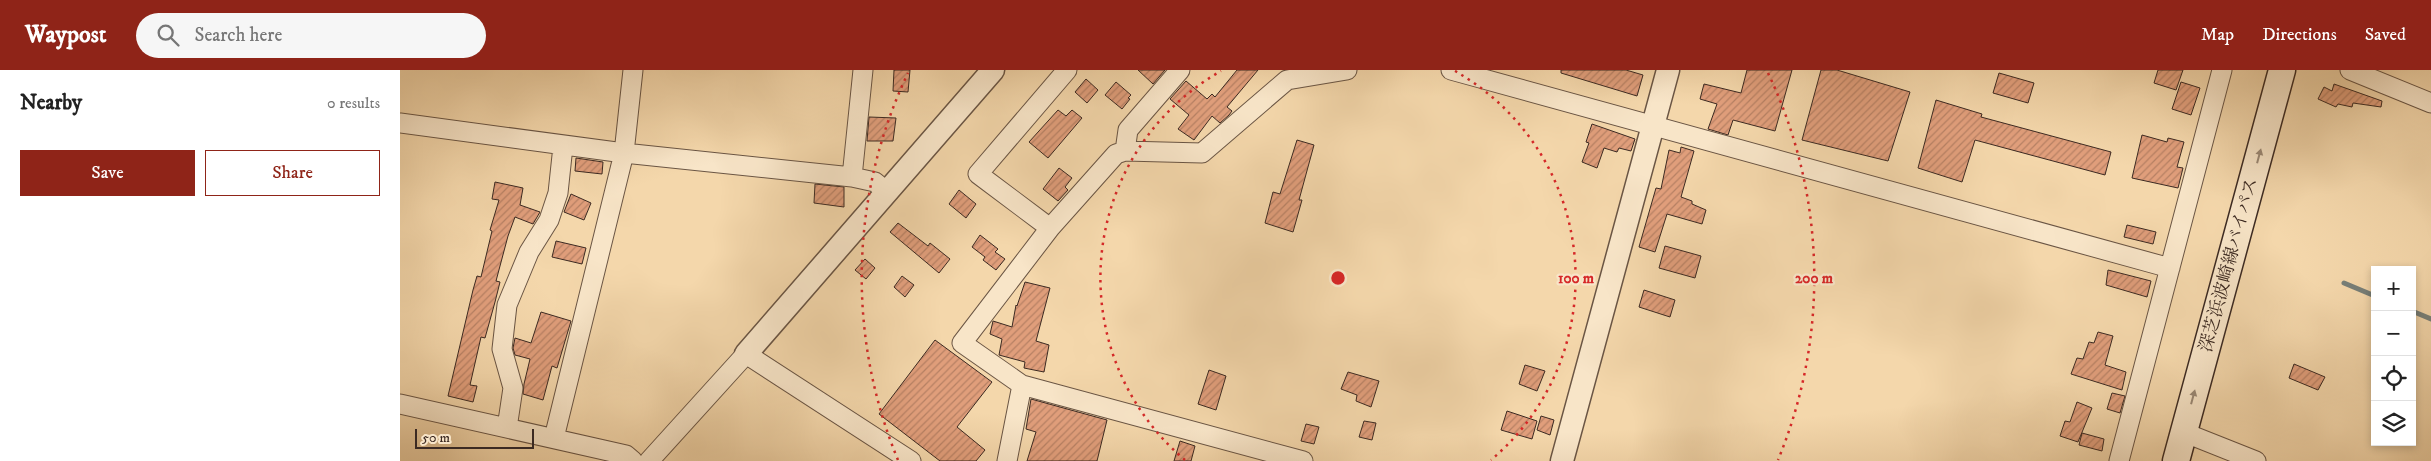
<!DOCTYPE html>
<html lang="en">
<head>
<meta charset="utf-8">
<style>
  body { margin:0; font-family:"IM FELL DW Pica","Noto Serif JP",serif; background:#f6f6f6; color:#222 }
  .controls { position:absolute; right:15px; bottom:15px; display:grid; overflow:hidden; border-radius:0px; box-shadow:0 2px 8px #0003 }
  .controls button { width:45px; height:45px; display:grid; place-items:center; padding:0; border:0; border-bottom:1px solid #e0e0e0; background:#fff; color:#222; font:25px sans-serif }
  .scale { position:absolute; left:15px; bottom:12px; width:119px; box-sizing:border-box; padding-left:5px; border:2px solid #3c2a22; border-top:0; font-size:14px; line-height:18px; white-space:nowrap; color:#3c2a22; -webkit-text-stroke:4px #f8e5c8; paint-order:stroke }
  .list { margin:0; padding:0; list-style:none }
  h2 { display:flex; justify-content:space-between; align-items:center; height:65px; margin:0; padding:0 20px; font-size:21px }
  h2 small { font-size:16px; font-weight:400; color:#767676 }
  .actions { display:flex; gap:10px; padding:15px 20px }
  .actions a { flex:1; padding:11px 0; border:1px solid #8f2418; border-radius:0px; text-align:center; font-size:18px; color:#8f2418 }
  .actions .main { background:#8f2418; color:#fff }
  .icon { flex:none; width:28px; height:28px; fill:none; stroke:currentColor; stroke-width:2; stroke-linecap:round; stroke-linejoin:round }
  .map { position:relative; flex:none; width:2031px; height:391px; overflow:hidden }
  header { display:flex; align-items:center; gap:30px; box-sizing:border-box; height:70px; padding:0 25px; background:#8f2418; color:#fff }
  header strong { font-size:24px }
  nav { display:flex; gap:28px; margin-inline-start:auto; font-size:18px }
  .search { width:350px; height:45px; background:#f6f6f6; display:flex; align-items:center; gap:12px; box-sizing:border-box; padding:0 18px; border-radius:28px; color:#767676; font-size:19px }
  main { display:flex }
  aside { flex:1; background:#fff }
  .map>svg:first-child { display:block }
</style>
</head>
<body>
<header>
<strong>Waypost</strong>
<div class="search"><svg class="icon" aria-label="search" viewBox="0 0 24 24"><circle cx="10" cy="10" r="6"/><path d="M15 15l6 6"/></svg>Search here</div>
<nav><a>Map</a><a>Directions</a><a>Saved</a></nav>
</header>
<main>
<aside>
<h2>Nearby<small>0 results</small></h2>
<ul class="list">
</ul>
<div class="actions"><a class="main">Save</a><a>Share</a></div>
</aside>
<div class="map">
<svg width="2031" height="391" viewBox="0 0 2031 391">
  <defs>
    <pattern id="building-hatch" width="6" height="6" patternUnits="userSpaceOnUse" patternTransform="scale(1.25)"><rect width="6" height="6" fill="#e09e7b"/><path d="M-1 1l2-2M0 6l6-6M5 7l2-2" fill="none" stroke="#b78164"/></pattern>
  </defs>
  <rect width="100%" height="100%" fill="#f4d7ab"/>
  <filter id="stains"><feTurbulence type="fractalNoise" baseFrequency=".004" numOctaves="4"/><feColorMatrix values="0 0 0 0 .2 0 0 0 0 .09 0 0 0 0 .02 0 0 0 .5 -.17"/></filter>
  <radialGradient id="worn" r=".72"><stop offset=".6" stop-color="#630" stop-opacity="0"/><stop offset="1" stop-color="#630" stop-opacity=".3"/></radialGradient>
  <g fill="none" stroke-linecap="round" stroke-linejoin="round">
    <path stroke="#777f79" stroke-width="5" d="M1944 213 1975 226
      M2012 241 2031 249"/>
  </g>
  <path fill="url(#building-hatch)" stroke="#3c2a22" d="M494 0H510L508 22 493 21Z
    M738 0H765L753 14Z
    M837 0H858L827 37 832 41 829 45 820 53 812 46 794 70 778 59 789 45 770 29 786 11 807 29 812 24 815 27Z
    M1161 0H1226L1243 5 1237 26 1161 3Z
    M1347 0H1392L1375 61 1333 50 1328 65 1308 59 1317 34 1300 29 1304 14 1341 23Z
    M1421 0H1437L1510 22 1488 91 1402 70Z
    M1758 0H1783L1776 20 1754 13Z
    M1599 3 1634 13 1628 33 1593 23Z
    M686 9 698 20 687 33 675 22Z
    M716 12 731 25 728 28 730 29 722 39 705 25Z
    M1781 12 1800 18 1791 45 1772 39Z
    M1934 14 1982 31 1981 37 1953 33 1952 37 1938 34 1936 37 1918 29 1924 17 1932 21Z
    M1536 30 1582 44 1581 47 1711 82 1705 105 1575 70 1562 112 1518 98Z
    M658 40 666 46 672 40 682 48 648 88 629 72Z
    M469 47 496 48 493 71H467Z
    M1192 54 1235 69 1231 81 1219 78 1217 82 1204 78 1197 98 1182 92 1189 73 1186 72Z
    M1742 65 1767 72 1768 68 1784 72 1777 97 1783 98 1778 118 1732 108Z
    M897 70 914 75 899 130H902L893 162 865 153 873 122 880 124Z
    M1281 77 1294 81 1281 127 1292 131V134L1306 140 1302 154 1267 144 1255 182 1239 177 1256 118 1261 119 1269 80 1280 83Z
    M176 88 203 92 202 104 175 101Z
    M659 98 672 108 665 117 668 120 658 131 643 119Z
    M95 112 123 118 120 135 140 142 133 154 115 147 108 166 96 211 100 212 95 232 85 268 81 267 70 315 77 316 73 332 48 326 73 220 77 206 81 207 92 161 90 160 99 130 92 129Z
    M415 114 444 117V137L414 133Z
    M559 120 576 134 566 148 549 134Z
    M171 124 191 133 184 150 164 142Z
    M498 153 528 176 530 173 550 189 539 203 490 162Z
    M1727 155 1756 162 1753 174 1724 167Z
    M580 165 598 179 595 182 605 189 596 200 583 190 585 187 572 177Z
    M156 171 186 178 182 194 152 187Z
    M1265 176 1301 186 1295 208 1259 198Z
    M465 189 475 198 466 209 455 200Z
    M1708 200 1751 211 1747 227 1706 215Z
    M502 206 514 215 505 227 494 217Z
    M625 212 650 218 636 271 649 275 644 302 624 298 625 292 599 285 602 269 590 264 593 251 612 257 616 235 617 236Z
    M1244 220 1275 230 1270 247 1239 237Z
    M141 242 171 251 157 298 152 296 143 330 123 324 124 314 130 289 115 285 113 278 115 268 131 273Z
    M1698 262 1713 266 1705 295 1726 302 1722 320 1671 304 1677 288 1683 289 1689 272 1694 273Z
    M535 270 592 312 557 357 585 380 576 391H540L479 344Z
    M1894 294 1925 307 1918 320 1889 308Z
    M1125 295 1145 301 1137 321 1119 314Z
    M809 300 826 306 816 340 798 334Z
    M948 302 979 311 971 337 956 331 957 325 941 319Z
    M1712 323 1725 326 1720 343 1707 339Z
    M631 329 707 350 697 391H627L636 362 626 359Z
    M1677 332 1692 338 1678 372 1660 366 1665 351 1670 352Z
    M1107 341 1137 351 1132 369 1101 360Z
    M1141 346 1154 350 1150 365 1137 360Z
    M964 351 976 353 972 370 959 367Z
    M906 354 919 357 914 374 901 371Z
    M1682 363 1704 369 1702 381 1679 375Z
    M780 371 795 376 791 391H774Z"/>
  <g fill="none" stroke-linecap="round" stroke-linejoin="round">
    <defs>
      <path id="minor" d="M1051 0 1770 198
        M1950 0 2031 33
        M0 53 224 83 452 107 475 112 487 122
        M725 81 728 60 780 0
        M452 107 463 0
        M650 158 578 104 667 0
        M622 315 903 391
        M0 334 226 385 233 391
        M107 358 113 318 102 279 107 235 129 182 149 150 158 123 163 76
        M1783 362 1856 391
        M154 368 224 83 233 0
        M249 391 346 284 511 391
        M607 391 622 315 562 273 650 158 716 84 725 81 802 83 887 10 947 0
        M1719 391 1822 0"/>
      <path id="tertiary" d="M346 284 593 0
        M1162 391 1268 0"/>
      <path id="secondary" d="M1776 391 1882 0"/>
    </defs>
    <use href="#minor" stroke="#6a5544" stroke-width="21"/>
    <use href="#tertiary" stroke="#6a5544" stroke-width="25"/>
    <use href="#secondary" stroke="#3c2a22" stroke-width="29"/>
    <use href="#minor" stroke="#f8e5c8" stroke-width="19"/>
    <use href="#tertiary" stroke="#f8e5c8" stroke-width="22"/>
    <use href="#secondary" stroke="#f8e5c8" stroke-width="26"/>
  </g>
  <defs><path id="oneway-solid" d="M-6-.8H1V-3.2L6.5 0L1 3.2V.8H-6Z" transform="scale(1.25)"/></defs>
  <g fill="#9a8875">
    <use href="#oneway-solid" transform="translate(1859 86) rotate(-75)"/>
    <use href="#oneway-solid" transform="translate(1793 327) rotate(-75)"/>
  </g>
  <g fill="none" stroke="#d62828" stroke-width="2.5" stroke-dasharray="2.5 5">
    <path d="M785 390A238 238 0 0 1 821 1M1055 1A238 238 0 0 1 1091 390"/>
    <path d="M498 390A476 476 0 0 1 508 3M1368 3A476 476 0 0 1 1378 390"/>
  </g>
  <g text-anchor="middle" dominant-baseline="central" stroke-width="4.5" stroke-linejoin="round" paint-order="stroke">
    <g font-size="18" fill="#3c2a22" stroke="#f8e5c8">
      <text transform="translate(1829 195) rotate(-75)">深芝浜波崎線バイパス</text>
    </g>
  </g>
  <circle cx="938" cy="208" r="8" fill="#d62828" stroke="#f8e5c8" stroke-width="2.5"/>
  <g font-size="15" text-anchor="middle" font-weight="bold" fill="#d62828" stroke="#f8e5c8" stroke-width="4.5" stroke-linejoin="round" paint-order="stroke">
    <text x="1176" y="213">100 m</text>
    <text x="1414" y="213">200 m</text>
  </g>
  <rect width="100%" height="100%" filter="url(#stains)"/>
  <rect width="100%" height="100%" fill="url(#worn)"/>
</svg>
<div class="controls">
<button>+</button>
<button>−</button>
<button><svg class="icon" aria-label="locate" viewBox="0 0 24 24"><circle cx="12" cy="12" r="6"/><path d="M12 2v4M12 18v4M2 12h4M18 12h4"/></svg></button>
<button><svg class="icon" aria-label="layers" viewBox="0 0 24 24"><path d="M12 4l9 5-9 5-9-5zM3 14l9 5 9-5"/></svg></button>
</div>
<div class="scale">50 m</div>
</div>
</main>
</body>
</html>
